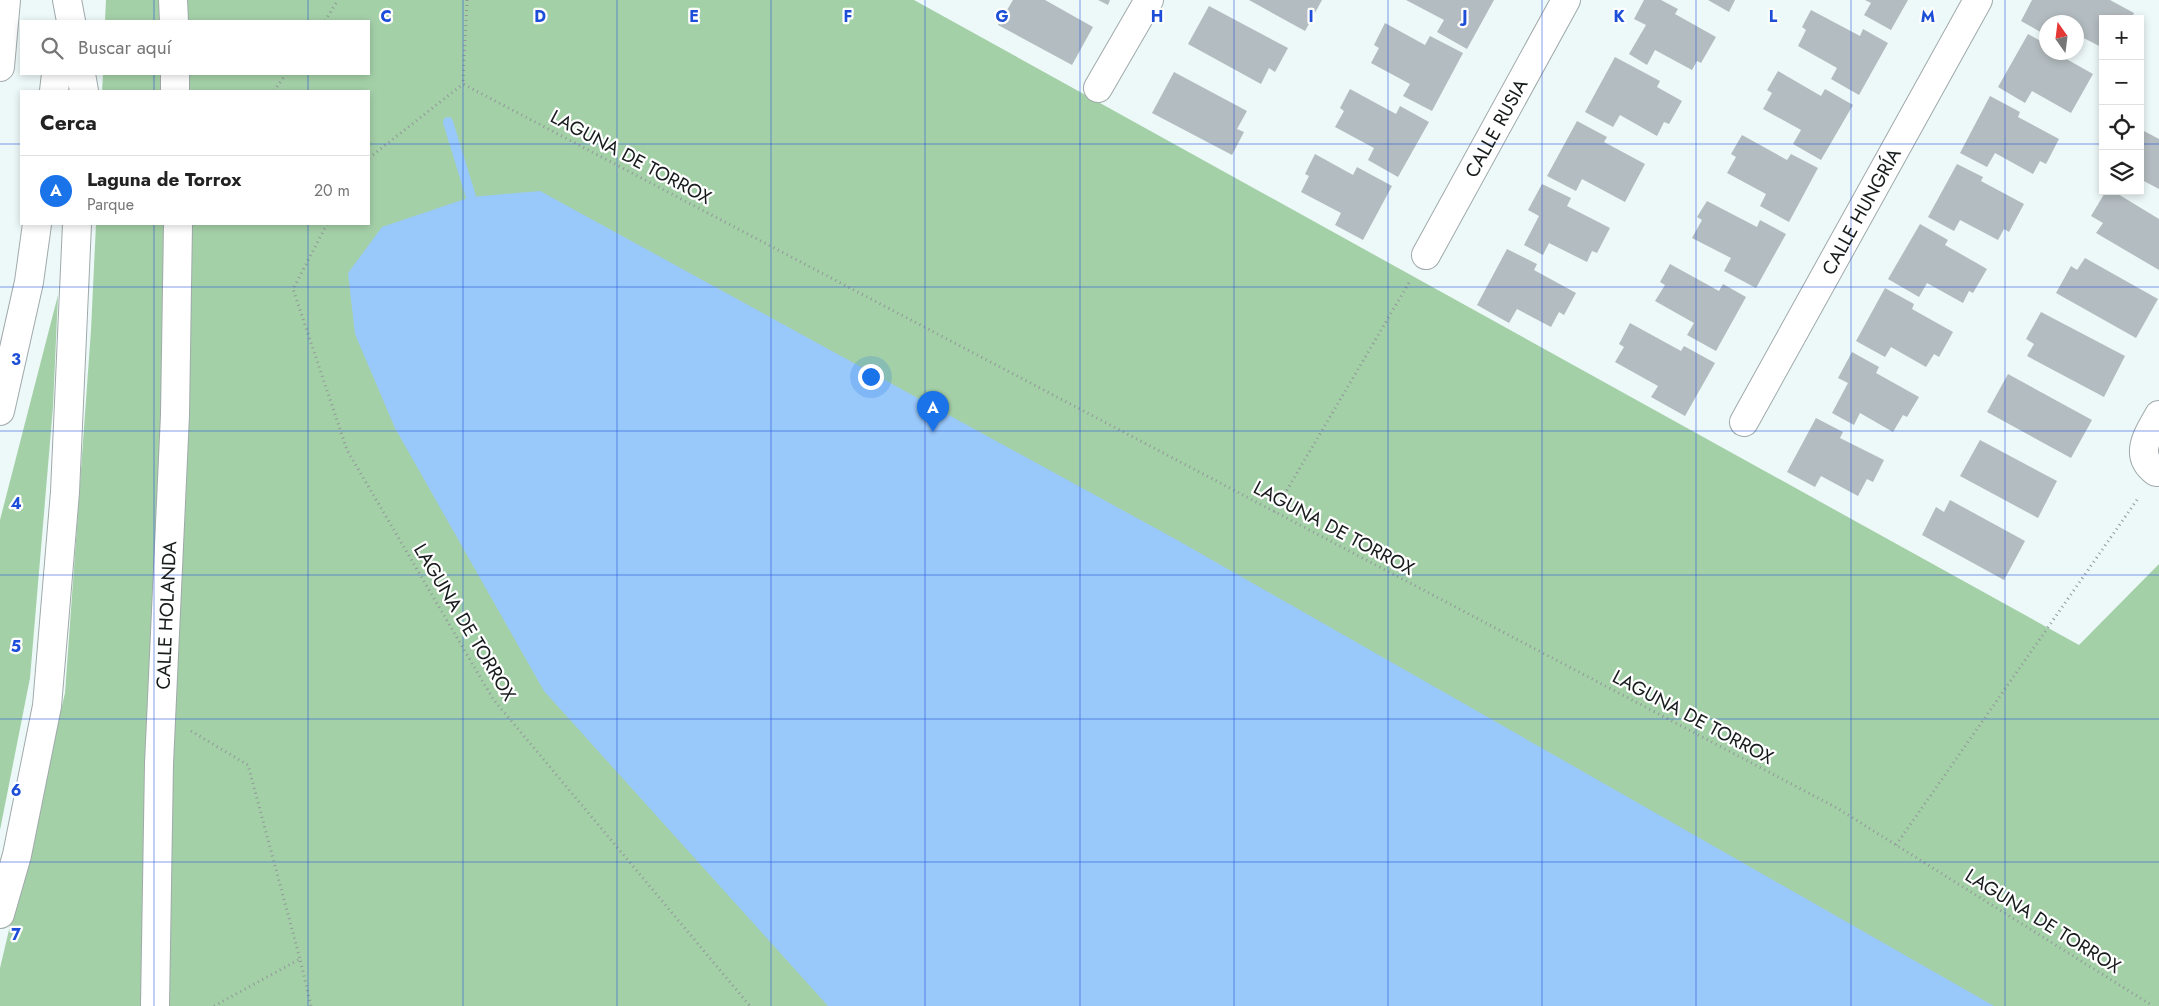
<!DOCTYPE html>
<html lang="es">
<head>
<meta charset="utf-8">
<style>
  body { margin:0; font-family:Jost,sans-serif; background:#f6f6f6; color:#222 }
  .controls { position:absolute; right:15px; top:15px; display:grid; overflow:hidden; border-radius:0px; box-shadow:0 2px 8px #0003 }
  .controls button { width:45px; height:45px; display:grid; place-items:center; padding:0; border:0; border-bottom:1px solid #e0e0e0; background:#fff; color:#222; font:25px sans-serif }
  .compass { position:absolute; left:2039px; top:15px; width:45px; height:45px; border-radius:50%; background:#fff; box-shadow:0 2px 8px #0003; rotate:346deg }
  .you { position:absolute; left:870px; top:376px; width:18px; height:18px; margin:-12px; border:4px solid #fff; border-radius:50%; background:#1a73e8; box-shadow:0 0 0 8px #1a73e833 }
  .badge { display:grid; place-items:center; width:32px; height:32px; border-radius:50%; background:#1a73e8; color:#fff; font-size:16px; font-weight:700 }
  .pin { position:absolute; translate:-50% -41px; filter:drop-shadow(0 1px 2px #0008) }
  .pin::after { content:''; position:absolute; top:26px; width:18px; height:15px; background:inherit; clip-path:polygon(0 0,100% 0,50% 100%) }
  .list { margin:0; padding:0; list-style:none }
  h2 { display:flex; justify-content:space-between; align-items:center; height:65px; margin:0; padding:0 20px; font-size:21px }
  h2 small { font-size:16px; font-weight:400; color:#767676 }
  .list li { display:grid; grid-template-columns:32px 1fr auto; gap:15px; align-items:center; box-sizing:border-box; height:70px; padding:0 20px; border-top:1px solid #e0e0e0 }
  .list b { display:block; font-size:19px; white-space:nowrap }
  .list p { margin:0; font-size:16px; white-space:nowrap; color:#767676 }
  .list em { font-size:16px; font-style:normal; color:#767676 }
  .icon { flex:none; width:28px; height:28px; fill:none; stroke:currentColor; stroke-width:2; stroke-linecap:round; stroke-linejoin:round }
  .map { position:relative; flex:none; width:2159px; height:1006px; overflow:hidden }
  .search { position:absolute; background:#fff; box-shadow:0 2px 8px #0003; left:20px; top:20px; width:350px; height:55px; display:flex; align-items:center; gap:12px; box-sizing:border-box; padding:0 18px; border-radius:0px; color:#767676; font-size:19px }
  .panel { position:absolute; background:#fff; box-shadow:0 2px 8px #0003; left:20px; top:90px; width:350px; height:135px; border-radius:0px }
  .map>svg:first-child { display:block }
</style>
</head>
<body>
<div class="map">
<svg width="2159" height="1006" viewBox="0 0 2159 1006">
  <rect width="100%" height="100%" fill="#edf8f8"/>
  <path fill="#a4d0a8" d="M106 0H914L2079 645 2159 564V1006H0V968L65 693 91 330 96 224H369V91H102L103 74H369V21H105Z
    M58 295 53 407 30 678 0 830V520Z"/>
  <path fill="#99c8fa" d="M540 191 1177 540 1994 1006H828L544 691 395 428 355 334 348 273 382 227 471 197Z"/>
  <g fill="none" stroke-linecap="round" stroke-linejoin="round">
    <path stroke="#99c8fa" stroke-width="10" d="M448 122 471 197"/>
  </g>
  <path fill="#b3bcc0" d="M1013 0H1045L1093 27 1072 65 998 25Z
    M1098 0H1110L1108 5Z
    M1249 0H1322L1305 31Z
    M1406 0H1494L1467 49 1437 32 1444 20Z
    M1644 0H1661L1678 9 1675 14 1716 37 1701 63 1697 61 1692 70 1655 50 1647 65 1629 54 1646 25 1634 19Z
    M1708 0H1735L1729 12Z
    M1865 0H1908L1891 30 1864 15 1871 3Z
    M2032 0H2110L2134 13 2131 19H2103V48L2076 34V22H2046V35L2021 21Z
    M1209 6 1288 48 1275 72 1269 68 1261 84 1188 44Z
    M1811 10 1860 36 1863 29 1888 43 1859 95 1831 79 1837 68 1798 46 1806 30 1802 27Z
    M1385 23 1425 45 1430 36 1463 53 1432 111 1403 96 1410 84 1371 63 1379 48 1374 45Z
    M2028 34 2046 44V52H2054L2093 74 2071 113 2032 91 2025 103 1998 87Z
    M1615 57 1660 81 1657 87 1682 101 1669 124 1664 122 1657 136 1620 115 1613 127 1585 112Z
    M1778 71 1821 96 1825 89 1853 105 1821 160 1793 144 1801 130 1763 109 1772 93 1767 90Z
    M1174 72 1247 111 1237 129 1244 132 1232 155 1152 113Z
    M1350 89 1396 114 1400 106 1429 122 1398 177 1368 160 1374 148 1335 127 1344 111 1340 108Z
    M1990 96 2020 112 2018 117 2059 139 2046 164 2040 161 2033 174 1995 153 1987 167 1960 153Z
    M1577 121 1607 137 1604 142 1645 164 1625 202 1582 179 1576 191 1547 176Z
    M2144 131 2159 139V189L2140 179V138Z
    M1742 135 1787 160 1791 154 1818 168 1789 222 1760 206 1766 194 1727 173 1736 157 1731 154Z
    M1315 154 1353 175 1357 167 1392 186 1363 240 1335 225 1341 213 1301 192 1309 176 1305 174Z
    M1957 164 1983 177 1981 181 2024 204 2009 232 2004 229 1998 240 1960 220 1954 231 1928 217Z
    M1542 184 1571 198 1567 206 1610 228 1597 253 1592 251 1587 262 1549 243 1543 255 1524 245 1539 216 1528 210Z
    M2106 191H2113L2159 219V270L2096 233 2103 223 2091 216Z
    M1707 201 1757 227 1760 220 1786 234 1756 288 1724 271 1731 258 1692 238 1702 220 1697 217Z
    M1920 224 1948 240 1945 245 1987 269 1973 293 1969 291 1963 303 1927 283 1919 297 1888 279Z
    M1507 249 1537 264 1534 270 1576 293 1564 315 1559 312 1551 327 1517 309 1509 323 1477 305Z
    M2085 258 2158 299 2136 338 2056 293 2071 266 2077 270Z
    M1670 264 1719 291 1723 284 1746 297 1716 351 1687 335 1694 323 1655 301 1665 285 1660 282Z
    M1885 288 1914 304 1912 309 1953 332 1939 357 1934 354 1926 367 1891 347 1885 357 1856 341Z
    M2041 312 2125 356 2104 397 2027 356 2034 344 2026 339Z
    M1630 323 1681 351 1684 346 1715 363 1685 416 1651 397 1658 386 1615 362 1624 347 1619 344Z
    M1852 352 1879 367 1876 373 1919 397 1907 417 1903 415 1893 432 1860 413 1854 425 1832 413 1848 383 1838 378Z
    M2008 374 2092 420 2071 458 1987 412Z
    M1816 418 1843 432 1840 438 1884 460 1873 482 1867 479 1858 496 1821 476 1815 487 1787 472Z
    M1980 440 2057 481 2038 518 1960 476Z
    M1950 500 2025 541 2004 580 1922 535 1936 507 1944 512Z"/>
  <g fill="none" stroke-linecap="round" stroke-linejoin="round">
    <defs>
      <g id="minor">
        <path d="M173 0 174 21"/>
        <path d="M175 74V91"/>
        <path d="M1098 88 1149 0"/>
        <path id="s1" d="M1426 255 1566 0"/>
        <path d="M2159 415C2148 435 2133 455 2156 472L2159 471"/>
        <path id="s2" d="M1744 422 1978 0"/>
        <path id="s3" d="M155 1006 159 764 175 415 178 224"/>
      </g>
      <path id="highway" d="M67 0 71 21
        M0 67 6 0
        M81 74 84 91
        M54 91 56 74
        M0 411 29 282 37 224
        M0 914 17 855 47 706 65 492 77 224"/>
    </defs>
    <use href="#minor" stroke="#a0a9aa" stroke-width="30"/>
    <use href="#highway" stroke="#a0a9aa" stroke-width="30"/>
    <path stroke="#909898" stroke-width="3" stroke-dasharray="1 4" stroke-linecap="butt" d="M467 0 463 84 1837 808 2153 1006
      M325 21 338 0
      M274 91 286 74
      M369 158 463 84
      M327 224 293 289 347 450 493 699 750 1006
      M1274 512 1410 281
      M191 731 248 765 300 959
      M1896 845 2139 497
      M214 1006 300 959 311 1006"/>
    <use href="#minor" stroke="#fff" stroke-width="28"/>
    <use href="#highway" stroke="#fff" stroke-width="28"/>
  </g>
  <path fill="none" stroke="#1d4ed8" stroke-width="1" stroke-opacity="0.55" d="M154 0V21M308 0V21M463 0V1006M617 0V1006M771 0V1006M925 0V1006M1080 0V1006M1234 0V1006M1388 0V1006M1542 0V1006M1696 0V1006M1851 0V1006M2005 0V1006M154 74V91M308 74V91M0 144H21M369 144H2103M2140 144H2159M154 224V1006M308 224V1006M0 287H2159M0 431H2159M0 575H2159M0 719H2159M0 862H2159"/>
  <g text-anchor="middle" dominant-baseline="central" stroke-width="4.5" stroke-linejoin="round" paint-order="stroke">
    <g font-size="19" fill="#181c1c" stroke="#fff">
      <text stroke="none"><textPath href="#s1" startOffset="145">CALLE RUSIA</textPath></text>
      <text transform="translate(631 157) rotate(28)">LAGUNA DE TORROX</text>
      <text stroke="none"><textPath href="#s2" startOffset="241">CALLE HUNGRÍA</textPath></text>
      <text transform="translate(1334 528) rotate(28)">LAGUNA DE TORROX</text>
      <text stroke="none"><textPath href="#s3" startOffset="391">CALLE HOLANDA</textPath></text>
      <text transform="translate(465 622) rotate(59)">LAGUNA DE TORROX</text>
      <text transform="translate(1693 717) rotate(28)">LAGUNA DE TORROX</text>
      <text transform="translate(2043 921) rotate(32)">LAGUNA DE TORROX</text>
    </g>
  </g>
  <g font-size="16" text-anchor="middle" font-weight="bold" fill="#1d4ed8" stroke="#fff" stroke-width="4.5" stroke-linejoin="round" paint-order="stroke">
    <text x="386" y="22">C</text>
    <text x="540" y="22">D</text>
    <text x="694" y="22">E</text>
    <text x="848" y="22">F</text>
    <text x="1002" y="22">G</text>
    <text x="1157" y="22">H</text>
    <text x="1311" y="22">I</text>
    <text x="1465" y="22">J</text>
    <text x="1619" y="22">K</text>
    <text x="1773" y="22">L</text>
    <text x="1928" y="22">M</text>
    <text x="16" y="365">3</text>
    <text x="16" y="509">4</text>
    <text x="16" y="652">5</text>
    <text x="16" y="796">6</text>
    <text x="16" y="940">7</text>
  </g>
</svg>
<div class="controls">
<button>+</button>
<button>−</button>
<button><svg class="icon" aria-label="locate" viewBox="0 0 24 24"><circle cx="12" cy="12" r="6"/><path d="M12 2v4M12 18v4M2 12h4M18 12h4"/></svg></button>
<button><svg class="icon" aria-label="layers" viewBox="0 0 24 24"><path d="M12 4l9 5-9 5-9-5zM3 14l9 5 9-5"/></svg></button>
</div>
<svg class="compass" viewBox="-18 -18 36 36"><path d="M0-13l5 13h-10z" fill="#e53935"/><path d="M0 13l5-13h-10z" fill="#767676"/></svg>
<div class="you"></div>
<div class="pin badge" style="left:933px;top:432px">A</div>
<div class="search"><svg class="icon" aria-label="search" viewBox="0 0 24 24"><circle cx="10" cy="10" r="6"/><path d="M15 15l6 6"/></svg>Buscar aquí</div>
<section class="panel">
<h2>Cerca<small></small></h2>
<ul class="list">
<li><span class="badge">A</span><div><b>Laguna de Torrox</b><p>Parque</p></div><em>20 m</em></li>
</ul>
</section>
</div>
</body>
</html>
